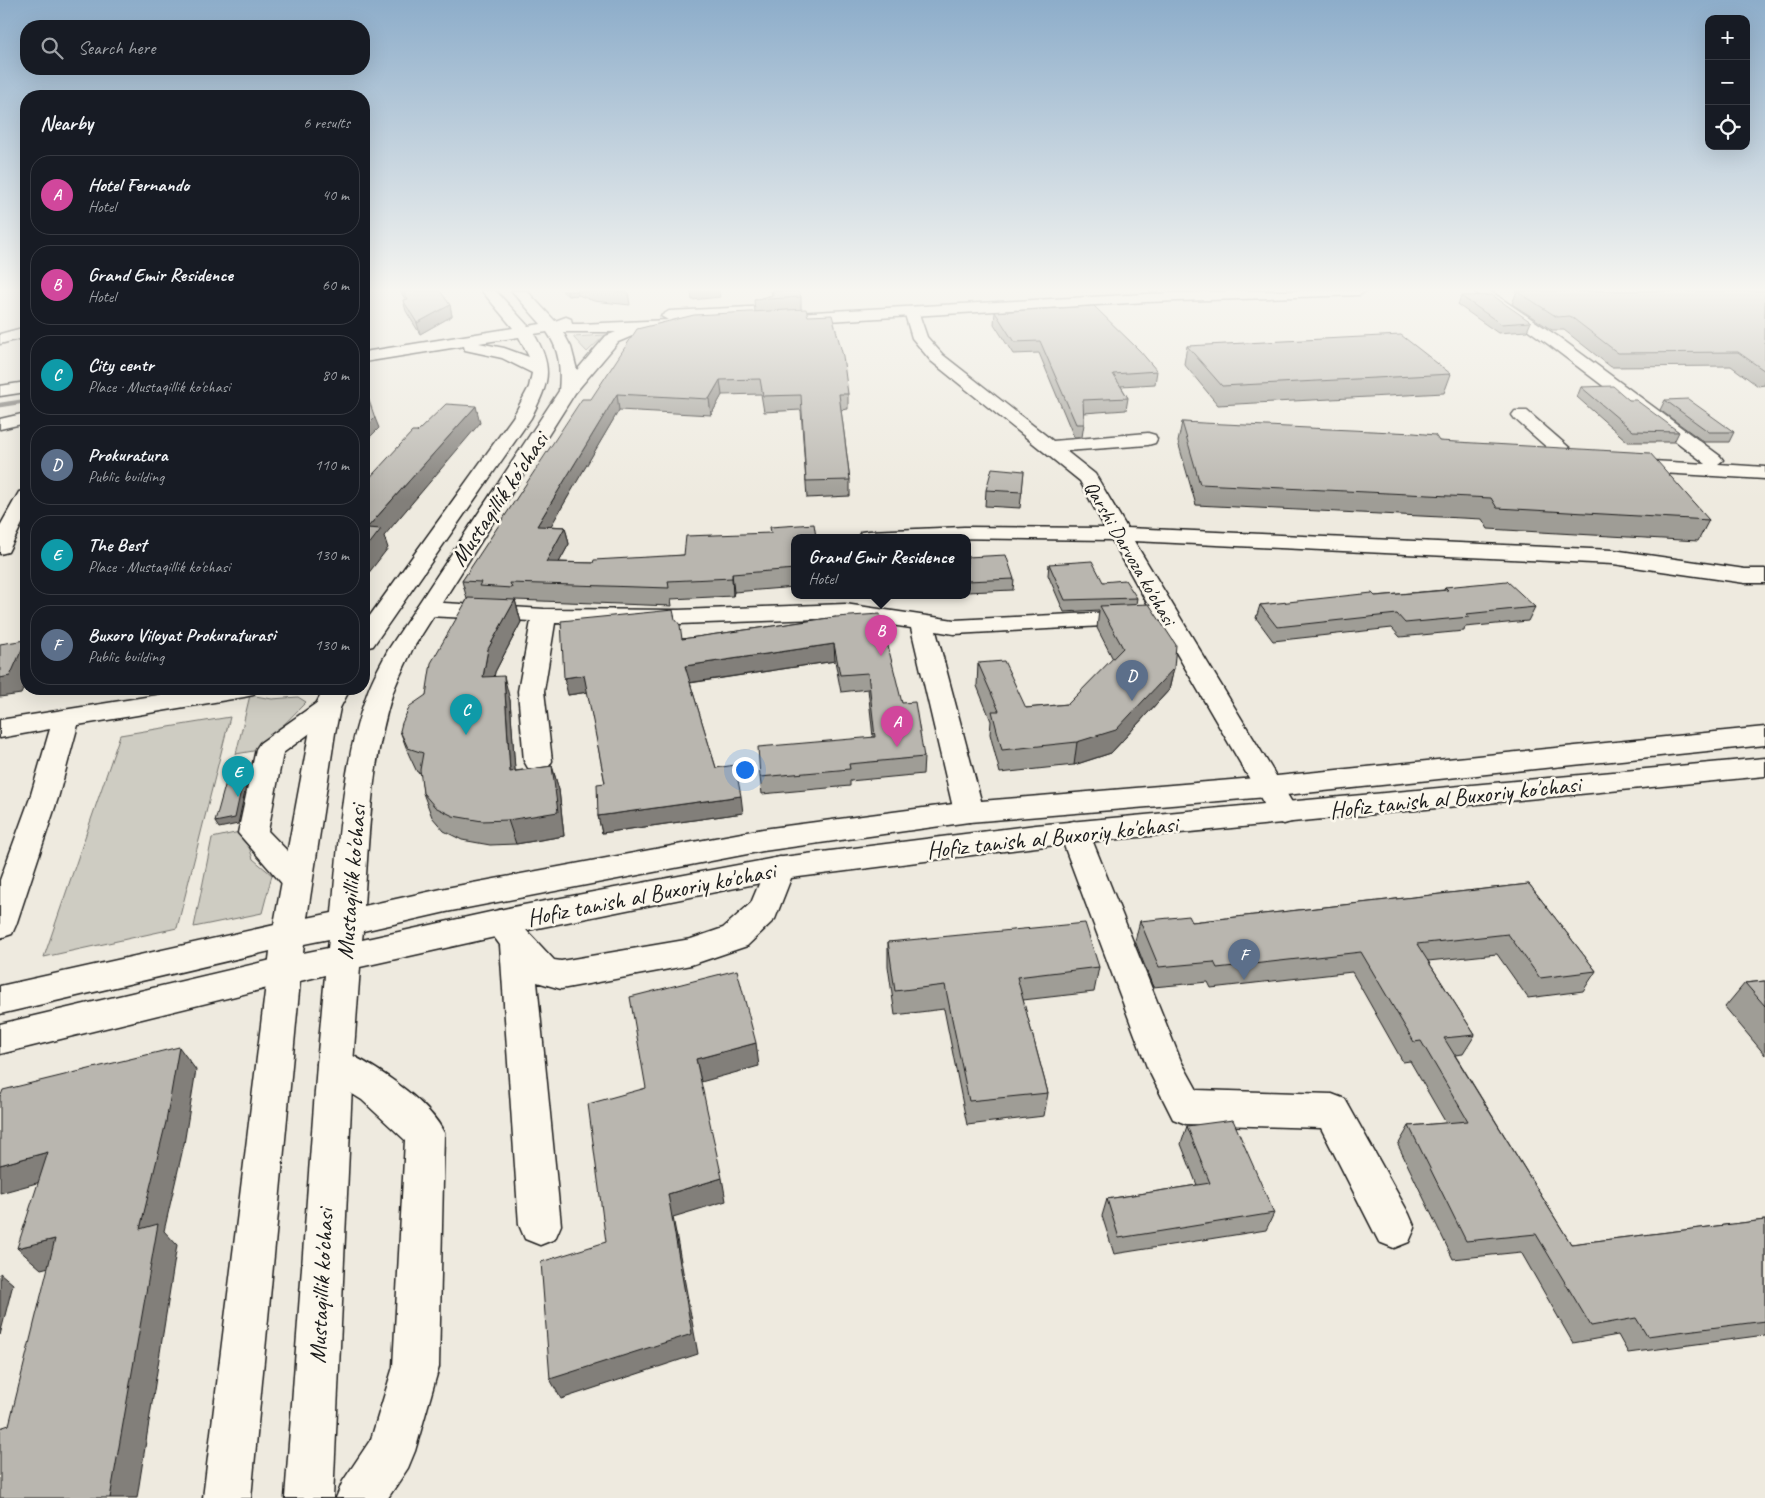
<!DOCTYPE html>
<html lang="en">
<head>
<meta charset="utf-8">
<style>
  body { margin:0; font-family:Caveat,sans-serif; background:#242831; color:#f1f3f6 }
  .controls { position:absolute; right:15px; top:15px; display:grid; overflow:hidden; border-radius:10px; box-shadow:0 5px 20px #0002 }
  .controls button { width:45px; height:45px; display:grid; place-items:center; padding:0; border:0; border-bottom:1px solid #363941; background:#171b24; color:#f1f3f6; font:25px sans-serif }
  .you { position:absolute; left:744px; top:769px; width:18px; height:18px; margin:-12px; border:4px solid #fff; border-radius:50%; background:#1a73e8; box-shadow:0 0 0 8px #1a73e833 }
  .badge { display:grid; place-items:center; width:32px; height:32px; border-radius:50%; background:#0f766e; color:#fff; font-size:16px; font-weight:700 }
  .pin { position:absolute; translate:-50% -41px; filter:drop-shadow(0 1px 2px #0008) }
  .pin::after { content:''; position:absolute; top:26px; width:18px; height:15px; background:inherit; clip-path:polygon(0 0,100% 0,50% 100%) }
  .popup { position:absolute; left:791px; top:534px; width:180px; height:65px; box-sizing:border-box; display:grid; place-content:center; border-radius:10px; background:#171b24; filter:drop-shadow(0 1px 4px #0005); font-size:16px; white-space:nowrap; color:#9ea1a6 }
  .popup b { font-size:19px; color:#f1f3f6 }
  .popup::after { content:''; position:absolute; left:50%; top:100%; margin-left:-10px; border:10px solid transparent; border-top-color:#171b24 }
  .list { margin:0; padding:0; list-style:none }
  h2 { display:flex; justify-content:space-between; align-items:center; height:65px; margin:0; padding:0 20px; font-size:21px }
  h2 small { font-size:16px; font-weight:400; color:#9ea1a6 }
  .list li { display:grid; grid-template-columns:32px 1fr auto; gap:15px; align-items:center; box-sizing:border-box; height:80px; margin:0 10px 10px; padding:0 10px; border:1px solid #363941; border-radius:20px }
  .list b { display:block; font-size:19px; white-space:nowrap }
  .list p { margin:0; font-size:16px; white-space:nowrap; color:#9ea1a6 }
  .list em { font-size:16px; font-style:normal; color:#9ea1a6 }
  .icon { flex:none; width:28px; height:28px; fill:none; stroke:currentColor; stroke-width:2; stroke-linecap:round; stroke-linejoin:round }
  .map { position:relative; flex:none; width:1765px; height:1498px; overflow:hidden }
  .search { position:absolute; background:#171b24; box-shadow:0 5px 20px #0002; left:20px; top:20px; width:350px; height:55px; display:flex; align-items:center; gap:12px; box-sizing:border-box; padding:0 18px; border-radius:20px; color:#9ea1a6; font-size:19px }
  .panel { position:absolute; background:#171b24; box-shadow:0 5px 20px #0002; left:20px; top:90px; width:350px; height:605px; border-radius:20px }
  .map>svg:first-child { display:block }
</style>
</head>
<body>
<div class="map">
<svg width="1765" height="1498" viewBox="0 0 1765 1498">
  <rect width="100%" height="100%" fill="#eeeadf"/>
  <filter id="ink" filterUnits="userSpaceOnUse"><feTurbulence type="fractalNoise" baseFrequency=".02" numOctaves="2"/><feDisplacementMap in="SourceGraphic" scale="10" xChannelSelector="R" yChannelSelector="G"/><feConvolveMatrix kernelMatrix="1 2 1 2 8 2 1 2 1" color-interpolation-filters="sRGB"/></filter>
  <g filter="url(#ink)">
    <path fill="#ceccc2" stroke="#75746f" d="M605 335 587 352 573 337Z
      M250 695 272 699 298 697 306 702 259 750 236 754Z
      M230 717 177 928 44 957 120 735Z
      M244 831 253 859 272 875 262 913 194 927 212 838Z"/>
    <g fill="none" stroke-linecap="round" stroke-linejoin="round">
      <path stroke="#6f6d69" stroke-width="4.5" d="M0 405 26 401"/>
      <defs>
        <path id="minor" d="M1474 291H1490L1560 338 1720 456 1723 460 1718 464 1765 467V479L1575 468 1568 466 1515 419 1512 415 1515 411H1527L1580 457 1706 464 1548 344Z
          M911 307 918 311 927 337 943 355 1053 441 1148 433 1155 435 1157 439 1155 443 1148 445 1066 451 1095 474 1127 528 1613 550 1745 569H1765V583H1745L1613 564 1134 541 1299 814 1294 821 1284 824 1274 821 1159 623 954 634 936 631 984 812 979 819 969 822 959 819 954 812 911 628 845 618 678 624 555 623 544 691 552 761 548 768 538 770 528 768 524 761 518 691 531 621 427 616 419 614 415 609 419 604 427 602 544 609 678 610 845 604 954 620 1151 610 1112 540 858 537 861 532 869 531 964 527 1105 528 1080 481 931 361 912 338 904 311Z
          M26 327V337L0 344V334Z
          M26 382V392L0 396V386Z
          M26 490V516L8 552 0 554V526L19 492Z
          M196 689H257L253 695 244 697 78 725 58 798 16 925 12 934 0 938V880L30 798 50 729 0 738V720Z
          M327 700 336 702 340 708 336 714 283 753 268 831 307 871 312 879 307 887 296 891 285 887 238 833 256 749 260 743 318 702Z
          M1074 821 1085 824 1089 832 1181 1061 1197 1090 1332 1094 1345 1099 1409 1214 1415 1228 1409 1242 1394 1248 1379 1242 1321 1128 1186 1124 1173 1119 1147 1067 1059 832 1063 824Z
          M780 857 791 860 795 868 775 919 747 946 691 965 561 989 537 982 561 1225 555 1239 540 1245 525 1239 519 1225 500 945 484 923 489 914 500 910 511 914 554 960 561 961 691 939 723 928 751 903 769 860Z
          M288 922 300 926 304 935 300 944 0 1014V986Z
          M284 957 296 961 301 971 296 981 0 1054V1024Z
          M335 1048C368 1060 430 1101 444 1133L439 1367 415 1451 408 1468 388 1498H336L343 1481 371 1439 393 1367 405 1140 362 1100 322 1075 317 1064 322 1053Z"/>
        <path id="major" d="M482 291H496L528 326 541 324 512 291H527L555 321 566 317 571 319 572 324H580L668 320 661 316 669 311 791 305 798 309 791 313 686 320 694 321 697 324 689 329 644 331 618 342 575 393 412 650C406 664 398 678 393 692 371 761 369 834 364 906L446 888 763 829 969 802 1267 777 1765 727V745L1267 797 969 822 763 851 446 912 363 931 362 940 513 907 775 858 1036 825 1765 758V776L1036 847 775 880 513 933 360 967 353 1064 333 1498H285L317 1064 325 975 300 981 251 1498H203L272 935 314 708 324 689H350L340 708 335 733 307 918 332 913C339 839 342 761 368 691 373 677 381 664 388 650L559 391C561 370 560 350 547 332L534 334C555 370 548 384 531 418L373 646 364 648V624L513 417 529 387 532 373 502 358 465 350 464 346 364 362V352L513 328ZM563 332H616L606 336 577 370 571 347ZM519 337 529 357 504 348 479 343ZM329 939 328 948 303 953 304 944Z
          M1239 291H1366L1359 295 1146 302 795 323 787 318 795 313 1146 294Z
          M26 413V423L0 429V419Z"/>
      </defs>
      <use href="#minor" stroke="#1c1c1c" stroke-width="3"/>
      <use href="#major" stroke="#1c1c1c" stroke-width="3"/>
      <use href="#minor" fill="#fbf7ec" fill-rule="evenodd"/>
      <use href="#major" fill="#fbf7ec" fill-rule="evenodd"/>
    </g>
    <path fill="#9f9d96" stroke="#1c1c1c" d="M400 291H440L450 305 452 316 420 334 406 311 403 300 405 299Z
      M562 291H626L628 292 630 305 594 301 578 295 568 296Z
      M771 291H798L801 297V309L808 316 848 394V409L841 410 850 480V496L807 498 801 410 764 412 761 394 722 395 711 415 619 410 550 526 565 527 569 544 559 562 593 563 684 555 795 537V587L734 592 733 596 671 599 672 606 515 600 521 622 495 672 494 677 510 700 515 771 552 766 559 790 564 836 516 844 490 845 462 840 444 831 432 817 423 793 421 773 417 772 409 755 400 731 426 695 467 599 462 581 591 399 755 312 754 300 772 295Z
      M1517 291H1765V385L1758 386 1731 366 1611 367 1564 330H1552L1512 304Z
      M1461 296 1531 322 1527 331 1498 333 1458 305Z
      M995 312 1157 371 1155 384 1121 386 1128 398 1126 410 1084 413V424L1082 437H1074L1039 353 1013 354 994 324Z
      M1187 346 1451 374 1444 393 1218 405 1184 364Z
      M1581 387 1629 400 1679 432 1674 442H1628L1577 397Z
      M1665 400 1734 432 1729 442H1704L1660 410Z
      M1182 422 1439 441 1709 520 1698 541 1488 529 1482 519 1196 505 1178 442Z
      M1024 471 1020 508 985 506 986 490Z
      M967 557 1014 579 1013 590 967 592Z
      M1049 564 1103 582 1137 598 1136 604 1174 668 1169 690 1111 753 1074 765 1000 773 990 734 991 721 977 686 978 663 1026 708 1068 704 1113 659 1097 628 1099 610 1064 612 1048 575Z
      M1445 587 1535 607 1528 621 1465 627 1464 631 1400 637 1392 628 1273 641 1256 618 1260 605 1375 596 1444 590Z
      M836 617 902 703 924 757 923 774 850 781V786L762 794 760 777 873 737 868 689 841 692 835 661 690 683 716 768 743 813 602 833 598 816 605 783 588 692 568 695 675 619 682 639Z
      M1529 884 1596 971 1583 991 1528 998 1497 954 1428 961 1475 1035 1463 1054 1455 1055 1571 1244 1765 1220V1335L1628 1353 1618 1335 1573 1343 1521 1252 1453 1259 1398 1145 1409 1126 1446 1123 1410 1061 1403 1062 1352 972 1211 988 1208 982 1153 987 1135 941 1140 921 1192 922Z
      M888 942 1099 967 1094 992 1023 1000 1048 1093 1044 1116 967 1125 944 1009 895 1015 888 966Z
      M1765 981V1055L1725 1007 1745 983Z
      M1187 1126 1274 1213 1266 1230 1114 1254 1102 1216 1107 1199 1197 1185 1181 1144Z"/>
    <path fill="#827f7a" stroke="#1c1c1c" d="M567 291H577L578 295 568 296Z
      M691 291H719L720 297 692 300Z
      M450 305 452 316 420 334 417 323Z
      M720 380 722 395 711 415 709 399Z
      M617 394 619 410 541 543 537 526Z
      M476 406 480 423 384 536 388 548 364 579V551L367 528Z
      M375 418 379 428 364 443V429Z
      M565 527 569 544 550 579 546 562Z
      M732 574 734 592 733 596 732 578Z
      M515 600 521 622 495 672 490 701 483 677 488 649Z
      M26 641V683L21 694 0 697V678Z
      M834 644 835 661 688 683 685 666Z
      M1174 668 1169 690 1111 753 1074 765 1077 742Z
      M584 675 588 692 568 695 564 678Z
      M504 676 510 700 517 796 510 772Z
      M247 762 250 768 238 824 219 828 215 822Z
      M552 766 559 790 564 836 516 844 508 820Z
      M741 796 743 813 602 833 598 816Z
      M756 1043 759 1066 701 1082 696 1059Z
      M179 1047 196 1070 184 1144 164 1231 177 1245 137 1498H110L140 1229Z
      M48 1152 70 1174 0 1193V1165Z
      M722 1178 726 1201 673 1217 698 1354 561 1399 550 1379 668 1194Z
      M55 1239 78 1260 41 1269 17 1248Z
      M0 1273 13 1284 0 1335Z"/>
    <path fill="#b9b6af" stroke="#1c1c1c" d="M403 291H440L450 305 417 323 403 300 408 299Z
      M614 291H626L628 292Z
      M773 291H798L801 297 754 300 773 295Z
      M1517 291H1765V371L1738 352 1618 353 1570 316 1557 317Z
      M1492 295 1531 322 1501 324 1461 296Z
      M1094 306 1140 351 1157 371 1113 374 1128 398 1083 400 1084 424H1076L1040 341 1014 342 995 312Z
      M806 309 808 316 832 315 843 356 848 394H839L850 480 806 481 801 395 763 396 760 379 720 380 709 399 617 394 537 526 565 527 546 562 593 563 594 560 684 555 686 536 771 533 770 527 814 524 816 537H795V569L732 574V578L668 581 669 588 510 583 512 588 479 586 481 582 462 581 582 399H591L637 329 694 315Z
      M1401 335 1451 374 1222 386 1187 346Z
      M364 386 375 418 364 429Z
      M1613 386 1629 400H1636L1679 432 1633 431 1581 387Z
      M1688 399 1734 432H1709L1665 400Z
      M446 404 476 406 367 528 381 529 364 551V484L412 432H417Z
      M1182 422 1414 433 1435 435 1439 441 1650 453 1709 520 1497 508 1491 498 1200 484Z
      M992 468 1024 471 1022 492 986 490Z
      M1006 555 1014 579 967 581V557Z
      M1092 561 1103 582 1125 580 1137 598 1065 600 1049 564Z
      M1507 581 1535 607 1466 614 1469 617 1405 623 1397 614 1277 627 1260 605 1372 593 1375 596 1448 590 1445 587Z
      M468 598 515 600 488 649 483 677 504 676 510 772 552 766 558 812 508 820 482 821 453 816 435 807 423 793 420 770 423 753 408 748 400 731 402 723 410 706 426 695 431 663Z
      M1149 604 1176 645 1174 668 1116 730 1077 742 1002 750 992 711H999L978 663 1004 661 1026 708 1068 704 1123 648 1100 606Z
      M673 610 675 619 680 625 682 639 836 617 880 614 902 703 915 702 924 757 849 764 850 769 760 777 758 747 875 737 868 673 840 675 834 644 685 666 716 768 735 765 741 796 598 816 597 784 605 783 584 675 564 678 561 621Z
      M26 640 10 676 0 678V644Z
      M247 762 235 818 215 822 231 764Z
      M1529 884 1596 971 1540 978 1508 934 1417 944 1475 1035 1444 1038 1571 1244 1765 1220V1321L1647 1336 1636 1318 1591 1326 1536 1234 1466 1241 1409 1126 1468 1121 1421 1041 1414 1042 1361 952 1217 968 1214 962 1159 967 1140 921 1189 916 1192 922Z
      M1085 923 1099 967 1017 977 1048 1093 969 1101 945 985 895 991 888 942Z
      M737 970 756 1043 696 1059 722 1178 668 1194 692 1334 550 1379 541 1262 606 1242 588 1104 646 1088 630 997Z
      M1765 981V1006L1745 983Z
      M179 1047 166 1122 140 1229 158 1224 110 1498H0V1428L9 1425 55 1239 17 1248 48 1152 0 1165V1095H1L3 1090Z
      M1233 1120 1274 1213 1119 1238 1107 1199 1210 1183 1187 1126Z"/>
  </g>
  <linearGradient id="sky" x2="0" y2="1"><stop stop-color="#8dadca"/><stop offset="0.58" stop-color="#f7f6f1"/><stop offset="1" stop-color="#f7f6f1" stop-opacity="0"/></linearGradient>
  <rect width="1765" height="500" fill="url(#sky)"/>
  <g text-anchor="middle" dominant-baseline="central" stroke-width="5" stroke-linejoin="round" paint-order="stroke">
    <g font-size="20" fill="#1c1c1c" stroke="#fbf7ec">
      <text transform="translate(1130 553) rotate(60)">Qarshi Darvoza ko'chasi</text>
    </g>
    <g font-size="24" fill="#1c1c1c" stroke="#fbf7ec">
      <text transform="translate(499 499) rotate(-56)">Mustaqillik ko'chasi</text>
      <text transform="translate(1455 797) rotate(-6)">Hofiz tanish al Buxoriy ko'chasi</text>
      <text transform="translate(1052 837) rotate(-6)">Hofiz tanish al Buxoriy ko'chasi</text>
      <text transform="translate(351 882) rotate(-85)">Mustaqillik ko'chasi</text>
      <text transform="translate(651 894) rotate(-11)">Hofiz tanish al Buxoriy ko'chasi</text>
      <text transform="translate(321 1286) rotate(-87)">Mustaqillik ko'chasi</text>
    </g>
  </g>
</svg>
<div class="controls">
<button>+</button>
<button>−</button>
<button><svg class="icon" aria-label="locate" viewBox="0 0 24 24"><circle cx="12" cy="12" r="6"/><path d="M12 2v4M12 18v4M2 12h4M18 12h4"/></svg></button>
</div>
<div class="you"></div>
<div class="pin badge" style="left:897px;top:747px;background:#d1479c">A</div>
<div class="pin badge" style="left:881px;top:656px;background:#d1479c">B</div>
<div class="popup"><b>Grand Emir Residence</b>Hotel</div>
<div class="pin badge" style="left:466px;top:735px;background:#0f9aa8">C</div>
<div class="pin badge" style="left:1132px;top:701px;background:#5c6f8a">D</div>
<div class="pin badge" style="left:238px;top:797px;background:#0f9aa8">E</div>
<div class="pin badge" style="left:1244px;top:980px;background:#5c6f8a">F</div>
<div class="search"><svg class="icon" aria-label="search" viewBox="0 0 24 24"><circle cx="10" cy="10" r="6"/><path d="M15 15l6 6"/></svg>Search here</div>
<section class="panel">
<h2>Nearby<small>6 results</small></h2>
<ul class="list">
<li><span class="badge" style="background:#d1479c">A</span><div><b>Hotel Fernando</b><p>Hotel</p></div><em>40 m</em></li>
<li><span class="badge" style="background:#d1479c">B</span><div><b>Grand Emir Residence</b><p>Hotel</p></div><em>60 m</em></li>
<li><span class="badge" style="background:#0f9aa8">C</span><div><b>City centr</b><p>Place · Mustaqillik ko'chasi</p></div><em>80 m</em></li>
<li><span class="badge" style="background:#5c6f8a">D</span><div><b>Prokuratura</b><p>Public building</p></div><em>110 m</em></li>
<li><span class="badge" style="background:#0f9aa8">E</span><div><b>The Best</b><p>Place · Mustaqillik ko'chasi</p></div><em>130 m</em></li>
<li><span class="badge" style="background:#5c6f8a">F</span><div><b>Buxoro Viloyat Prokuraturasi</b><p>Public building</p></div><em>130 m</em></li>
</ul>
</section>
</div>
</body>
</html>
